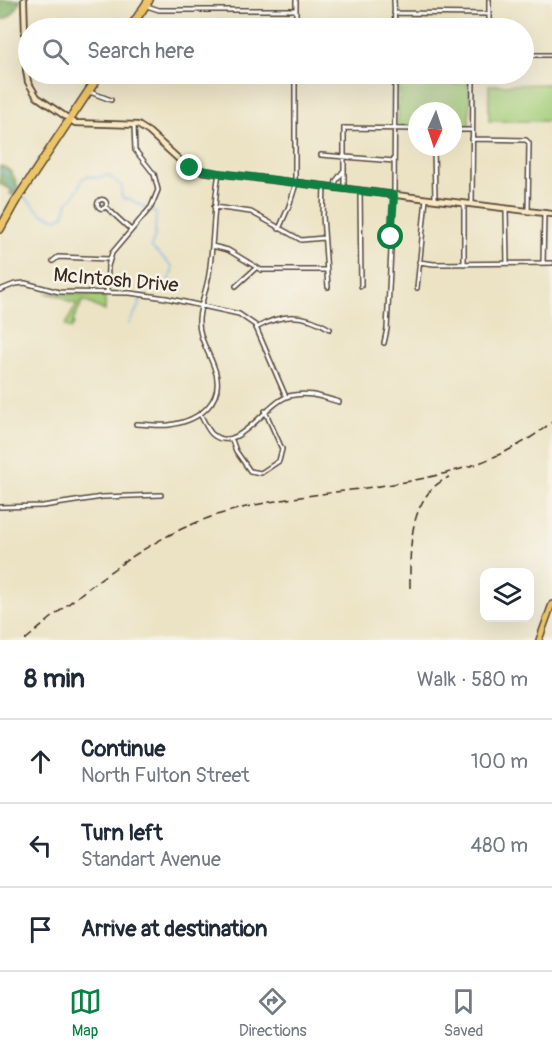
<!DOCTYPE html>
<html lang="en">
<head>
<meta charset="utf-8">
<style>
  body { margin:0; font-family:Pangolin,sans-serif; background:#f6f6f7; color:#1f2937 }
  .controls { position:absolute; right:18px; bottom:18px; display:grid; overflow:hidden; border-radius:12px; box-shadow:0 6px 24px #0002 }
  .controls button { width:54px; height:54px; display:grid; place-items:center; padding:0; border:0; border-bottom:2px solid #e0e1e3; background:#fff; color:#1f2937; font:30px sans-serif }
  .compass { position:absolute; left:408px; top:102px; width:54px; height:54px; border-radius:50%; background:#fff; box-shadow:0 6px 24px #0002; rotate:183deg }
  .stop { position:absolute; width:18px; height:18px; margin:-14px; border:4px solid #0b8043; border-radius:50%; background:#fff }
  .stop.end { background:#0b8043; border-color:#fff; box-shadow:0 2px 6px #0008 }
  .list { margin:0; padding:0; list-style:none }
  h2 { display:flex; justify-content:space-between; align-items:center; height:78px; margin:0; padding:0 24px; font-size:26px }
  h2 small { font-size:20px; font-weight:400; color:#747a83 }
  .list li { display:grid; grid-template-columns:39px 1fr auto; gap:18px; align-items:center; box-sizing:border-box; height:84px; padding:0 24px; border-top:2px solid #e0e1e3 }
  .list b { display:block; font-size:22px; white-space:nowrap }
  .list p { margin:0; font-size:20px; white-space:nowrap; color:#747a83 }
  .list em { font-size:20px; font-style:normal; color:#747a83 }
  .icon { flex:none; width:33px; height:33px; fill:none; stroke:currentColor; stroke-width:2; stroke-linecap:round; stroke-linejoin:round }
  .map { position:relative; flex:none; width:552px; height:640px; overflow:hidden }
  .search { position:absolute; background:#fff; box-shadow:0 6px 24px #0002; left:18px; right:18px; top:18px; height:66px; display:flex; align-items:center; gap:15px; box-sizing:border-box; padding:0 21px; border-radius:33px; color:#747a83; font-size:22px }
  .sheet { height:330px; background:#fff }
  nav { display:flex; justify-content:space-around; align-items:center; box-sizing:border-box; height:84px; border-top:2px solid #e0e1e3; background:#fff; font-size:16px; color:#747a83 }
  nav a { display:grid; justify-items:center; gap:3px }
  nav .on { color:#0b8043 }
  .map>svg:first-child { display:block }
</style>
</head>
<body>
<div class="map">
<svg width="552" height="640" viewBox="0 0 552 640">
  <rect width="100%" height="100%" fill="#f7f3e8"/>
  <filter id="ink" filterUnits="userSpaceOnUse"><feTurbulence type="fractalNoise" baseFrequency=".0167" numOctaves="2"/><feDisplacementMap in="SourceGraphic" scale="12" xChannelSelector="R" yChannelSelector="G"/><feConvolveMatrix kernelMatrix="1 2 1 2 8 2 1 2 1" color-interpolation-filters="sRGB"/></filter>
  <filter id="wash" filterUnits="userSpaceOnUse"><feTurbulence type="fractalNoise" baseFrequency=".008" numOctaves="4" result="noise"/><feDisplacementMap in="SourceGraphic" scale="24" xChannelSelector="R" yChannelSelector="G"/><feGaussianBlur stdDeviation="1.35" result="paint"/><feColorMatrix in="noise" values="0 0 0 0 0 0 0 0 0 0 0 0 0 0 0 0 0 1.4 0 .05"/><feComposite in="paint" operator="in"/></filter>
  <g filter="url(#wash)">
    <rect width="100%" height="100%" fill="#ece3c4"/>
    <path fill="#a4ce79" stroke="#707c4c" stroke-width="1.5" d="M399 83 470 84 469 128H453V111H417V127H398Z
      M552 84V121H489V85Z
      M45 293 101 295 105 298V311L83 300 73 321 74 323 71 329 65 325 77 304 69 302 60 296Z"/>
    <path fill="#83b169" stroke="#5f6e44" stroke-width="1.5" d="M0 0H20V1C17 10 10 19 0 20Z
      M0 166C12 168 14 177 18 187L13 195 10 194 12 190 0 184Z"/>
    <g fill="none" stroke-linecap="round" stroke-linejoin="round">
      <path stroke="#71b4e6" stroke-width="1.5" d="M0 172H5L11 186 19 193
        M23 196 42 214 57 219 64 215 68 202 76 193 83 178 89 176 96 178 108 175 122 186 121 195 124 199H129L156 213 155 235 151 247 172 266V272L169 279 171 284 169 286 159 282H145L139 305 129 324"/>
    </g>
  </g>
  <g filter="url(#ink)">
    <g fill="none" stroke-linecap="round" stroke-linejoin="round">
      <defs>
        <path id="street" d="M296 0V28
          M394 0 395 28
          M147 6 159 10H296
          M394 13 489 14
          M344 23H395
          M489 28V0
          M524 55H552
          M90 92 111 100
          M453 130H472
          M472 139 526 140 529 143 528 212
          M434 147 435 199
          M321 155 394 161
          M324 186 323 216 328 287
          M335 187 336 181 344 170
          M344 188V128L417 129
          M360 191 361 286
          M97.5 204a4.5 4.5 0 1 1 9 0a4.5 4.5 0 1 1-9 0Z
          M464 204V264
          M472 204 473 74
          M106 207 131 230
          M214 207 251 212 301 240 324 238
          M506 210 507 263
          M279 229 289 206 295 187V74
          M212 246 228 250 261 270H327
          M53 261 58 257 109 259
          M419 262 434 264 552 263
          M543 263 544 214
          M236 286 256 268
          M417 288 426 199
          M0 290 15 284 25 283 59 292 130 293 166 298 239 314 255 325 286 397
          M107 292 108 266 112 253 151 207 158 190 154 174 135 150 134 126
          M256 328C283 313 304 313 330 329
          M384 343 387 329 394 191 395 74
          M200 414C204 421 207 429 212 434 237 456 265 403 289 396 307 391 322 397 339 402
          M136 424C147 424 158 426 169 425 199 421 227 401 214 367 208 350 198 337 199 319 200 304 207 289 209 274 214 241 213 207 219 173
          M232 440 236 451 250 471 261 473 279 461 282 449 265 411
          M0 507 43 506 102 497 161 495"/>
        <path id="secondary" d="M24 0 26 70 28 82 37 97 75 123 138 125 149 132 184 164 199 171 552 214"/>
        <path id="primary" d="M539 640 552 604"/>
        <path id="highway" d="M130 28 149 0
          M0 229 15 202 100 74"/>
      </defs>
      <use href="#street" stroke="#564637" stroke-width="6"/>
      <use href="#secondary" stroke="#564637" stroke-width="8"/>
      <use href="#primary" stroke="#564637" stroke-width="8"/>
      <use href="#highway" stroke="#564637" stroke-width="10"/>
      <use href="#street" stroke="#fff" stroke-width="3"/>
      <use href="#secondary" stroke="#f8e8c3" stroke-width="4.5"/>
      <use href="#primary" stroke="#edc569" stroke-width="5"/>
      <use href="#highway" stroke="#edc569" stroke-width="7"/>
      <path stroke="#3b2a1e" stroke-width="1.5" stroke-dasharray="9 4.5" stroke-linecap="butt" d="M410 588C410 548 408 496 449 477
        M25 640C86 589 149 534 227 512 336 481 460 497 552 422"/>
    </g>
  </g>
  <g fill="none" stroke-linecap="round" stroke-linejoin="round" filter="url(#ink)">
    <path stroke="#0b8043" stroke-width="8" d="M190 168 219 173 394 195 391 237"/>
  </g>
  <g text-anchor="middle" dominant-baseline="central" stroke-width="5" stroke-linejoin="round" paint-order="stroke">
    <g font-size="20" fill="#3b2a1e" stroke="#f7f3e8">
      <text transform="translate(116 280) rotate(5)">McIntosh Drive</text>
    </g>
  </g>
</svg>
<div class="controls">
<button><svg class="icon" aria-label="layers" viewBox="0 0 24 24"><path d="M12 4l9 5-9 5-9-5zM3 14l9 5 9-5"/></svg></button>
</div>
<svg class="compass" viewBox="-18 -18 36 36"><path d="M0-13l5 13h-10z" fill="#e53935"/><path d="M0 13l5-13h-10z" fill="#747a83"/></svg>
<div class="stop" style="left:391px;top:237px"></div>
<div class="stop end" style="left:190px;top:168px"></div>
<div class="search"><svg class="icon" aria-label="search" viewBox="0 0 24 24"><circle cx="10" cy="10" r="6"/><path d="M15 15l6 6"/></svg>Search here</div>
</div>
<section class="sheet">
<h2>8 min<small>Walk · 580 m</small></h2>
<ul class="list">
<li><svg class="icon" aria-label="ahead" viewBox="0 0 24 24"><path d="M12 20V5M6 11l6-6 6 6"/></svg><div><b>Continue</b><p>North Fulton Street</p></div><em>100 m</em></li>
<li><svg class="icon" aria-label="left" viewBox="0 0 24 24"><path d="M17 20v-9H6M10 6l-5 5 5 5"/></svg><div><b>Turn left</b><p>Standart Avenue</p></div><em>480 m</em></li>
<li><svg class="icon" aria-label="arrive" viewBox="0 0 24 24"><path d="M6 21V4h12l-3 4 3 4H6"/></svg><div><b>Arrive at destination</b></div></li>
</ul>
</section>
<nav>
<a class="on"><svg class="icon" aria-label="map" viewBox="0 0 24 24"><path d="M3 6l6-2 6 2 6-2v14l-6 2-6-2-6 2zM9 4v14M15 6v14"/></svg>Map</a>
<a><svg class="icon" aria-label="directions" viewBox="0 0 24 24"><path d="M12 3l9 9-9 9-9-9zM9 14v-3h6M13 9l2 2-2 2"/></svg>Directions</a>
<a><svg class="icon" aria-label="saved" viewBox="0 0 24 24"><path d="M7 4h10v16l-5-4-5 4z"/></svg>Saved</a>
</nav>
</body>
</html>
